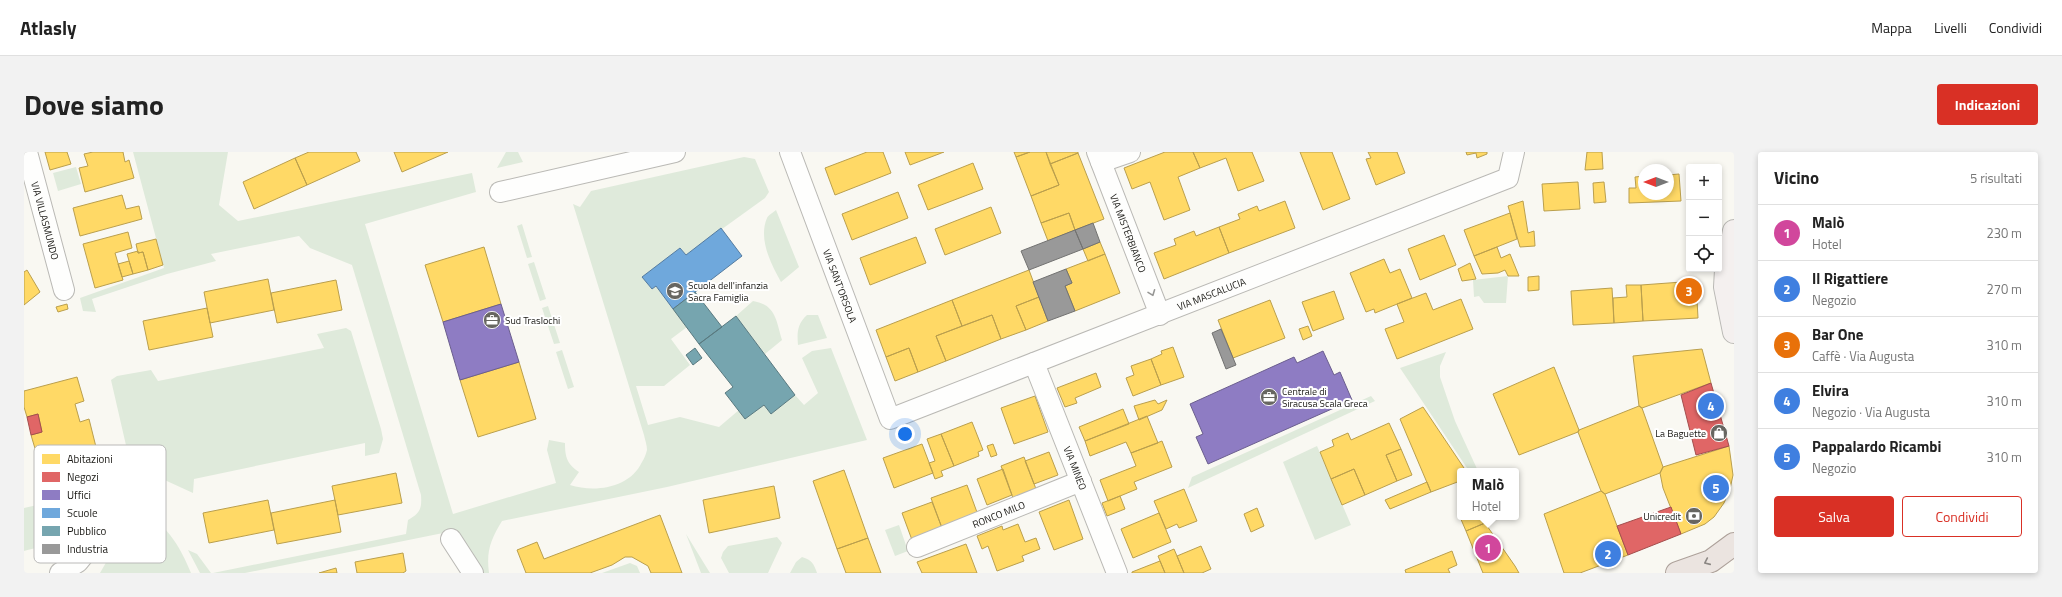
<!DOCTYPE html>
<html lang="it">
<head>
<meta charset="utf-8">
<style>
  body { margin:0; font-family:"Titillium Web",sans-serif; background:#f2f2f2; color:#222 }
  .controls { position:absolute; right:12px; top:12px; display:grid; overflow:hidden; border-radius:4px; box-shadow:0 2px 6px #0003 }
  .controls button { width:36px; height:36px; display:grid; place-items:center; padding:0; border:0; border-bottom:1px solid #e0e0e0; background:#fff; color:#222; font:20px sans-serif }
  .compass { position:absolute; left:1614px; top:12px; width:36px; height:36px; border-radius:50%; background:#fff; box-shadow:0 2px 6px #0003; rotate:270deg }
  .you { position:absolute; left:881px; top:282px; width:14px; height:14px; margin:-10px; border:3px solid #fff; border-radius:50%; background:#1a73e8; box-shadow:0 0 0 6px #1a73e833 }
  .badge { display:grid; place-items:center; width:26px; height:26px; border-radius:50%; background:#d93025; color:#fff; font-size:13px; font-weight:700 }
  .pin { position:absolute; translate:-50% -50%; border:2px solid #fff; box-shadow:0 1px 4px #0006 }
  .popup { position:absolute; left:1433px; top:316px; width:62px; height:52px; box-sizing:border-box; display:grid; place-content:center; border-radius:4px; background:#fff; filter:drop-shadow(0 1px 3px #0005); font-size:13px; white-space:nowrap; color:#767676 }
  .popup b { font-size:15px; color:#222 }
  .popup::after { content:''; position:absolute; left:50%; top:100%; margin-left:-8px; border:8px solid transparent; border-top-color:#fff }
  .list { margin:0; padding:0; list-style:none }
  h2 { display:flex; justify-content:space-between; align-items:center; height:52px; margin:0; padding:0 16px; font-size:17px }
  h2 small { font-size:13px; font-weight:400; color:#767676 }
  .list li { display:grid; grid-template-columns:26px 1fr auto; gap:12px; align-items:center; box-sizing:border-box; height:56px; padding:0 16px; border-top:1px solid #e0e0e0 }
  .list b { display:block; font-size:15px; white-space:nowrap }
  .list p { margin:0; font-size:13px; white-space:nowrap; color:#767676 }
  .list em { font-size:13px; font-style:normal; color:#767676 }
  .actions { display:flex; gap:8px; padding:12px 16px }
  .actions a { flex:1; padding:9px 0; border:1px solid #d93025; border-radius:4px; text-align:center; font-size:14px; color:#d93025 }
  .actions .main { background:#d93025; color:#fff }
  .icon { flex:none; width:22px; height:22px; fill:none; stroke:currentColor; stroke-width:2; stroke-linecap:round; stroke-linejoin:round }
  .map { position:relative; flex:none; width:1710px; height:421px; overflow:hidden; border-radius:4px }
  header { display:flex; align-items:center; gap:24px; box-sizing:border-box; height:56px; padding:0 20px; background:#fff; border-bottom:1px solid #e0e0e0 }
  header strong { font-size:19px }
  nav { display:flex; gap:22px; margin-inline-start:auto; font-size:14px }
  .intro { display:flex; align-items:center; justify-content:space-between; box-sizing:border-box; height:96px; padding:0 24px }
  h1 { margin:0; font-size:28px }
  .button { padding:10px 18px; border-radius:4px; background:#d93025; color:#fff; font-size:14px; font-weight:700 }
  main { display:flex; gap:24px; padding:0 24px }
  aside { flex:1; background:#fff; border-radius:4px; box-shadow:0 2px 6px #0003 }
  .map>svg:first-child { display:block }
</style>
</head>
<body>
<header>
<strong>Atlasly</strong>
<nav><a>Mappa</a><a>Livelli</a><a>Condividi</a></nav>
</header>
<div class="intro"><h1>Dove siamo</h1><a class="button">Indicazioni</a></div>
<main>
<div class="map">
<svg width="1710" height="421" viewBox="0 0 1710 421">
  <rect width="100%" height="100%" fill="#f9f8f2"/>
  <path fill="#dfeadb" d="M109 0H204L195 53 214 69 448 21 452 40 341 72 429 362 532 331 523 298 525 288 541 291C541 305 543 312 555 320L546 333C571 341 606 336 618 310 620 307 622 302 623 298 623 293 621 288 620 283L549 52 556 55 567 39 720 5 731 7 745 40 741 46 662 103 656 96 619 125 628 137 632 134 663 175 647 187 666 213 640 234H612L624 273 656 265 695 275 715 258 721 267 740 253 747 262 771 243 780 253 794 241 778 206 788 199 807 196 843 288 643 335 478 369C467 387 462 399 465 421H456L429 379 221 421H189L382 382 384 368C396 361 398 357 397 343L328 113 286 96 275 84 187 102 192 109 143 122 68 147 72 160 59 159 56 146 140 116Z
    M482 0H494L499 10 473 16Z
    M52 15 57 32 34 39 29 21Z
    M752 58 775 115 757 130C747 112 734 87 743 66 744 63 749 61 752 58Z
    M498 72 508 105 503 106 493 74Z
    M510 110 522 147 516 149 504 112Z
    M1484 124 1482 151H1460L1455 144 1450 145 1449 128Z
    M729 149C752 153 752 168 758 188L741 202 712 164Z
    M524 154 536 191 530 192 518 156Z
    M783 163H794L803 186 774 193C773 181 773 172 783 163Z
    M322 176 327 179 357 277 359 287 355 301 341 304V291L170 327 169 341 121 319 104 302 87 228 93 224 127 218 134 229 300 196 293 182Z
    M538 198 550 235 544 237 532 200Z
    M1422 200 1416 214V225L1431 269 1454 319H1445L1376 216Z
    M1347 244 1351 249 1164 336 1168 325Z
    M1293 294 1327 373 1291 388 1259 310Z
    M31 349 40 357C41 388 26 393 0 399V356Z
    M111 360C140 365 157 396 167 421H76Z
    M875 373 884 399 871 404 861 378Z
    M662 382 686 421H677Z
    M753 385 758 391 744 421H705L697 406 699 400 704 394Z
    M164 398 173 402 187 421H176Z
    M778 405C788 408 790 412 793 421H766L772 410Z
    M606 411 613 414 616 421H578Z"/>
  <path fill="#ffd966" stroke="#ba9f4d" d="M21 0H43L47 12 26 18Z
    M69 0H99L101 10 105 8 110 26 61 40 55 16 64 14 60 2Z
    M285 0H332L336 9 283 33 271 6Z
    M370 0H424L378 20Z
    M843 0H859L867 21 811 43 801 16Z
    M881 0H920L886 13Z
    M990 0H1006L992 5Z
    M1006 0H1022L1035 33 1007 44 992 5Z
    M1022 0H1054V1L1026 12Z
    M1141 0H1169L1176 16 1154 25 1166 58 1140 68 1126 30 1108 37 1100 16Z
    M1169 0H1228L1240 29 1214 39 1202 6 1176 16Z
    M1276 0H1308L1326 47 1299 58Z
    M1344 0H1373L1381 21 1352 33 1342 7 1347 6Z
    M1442 0H1463V2L1453 6 1452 1 1443 3Z
    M1563 0H1578L1579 17 1561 18Z
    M1054 1 1080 67 1051 78 1045 61 1017 71 1007 44 1035 33 1026 12Z
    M271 6 283 33 230 57 219 30Z
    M949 11 959 37 904 58 894 33Z
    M1655 22 1657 49 1605 51V36H1612L1611 25 1620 24V42H1644V23Z
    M1554 30 1556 57 1520 59 1518 32Z
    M1580 30 1582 50 1570 51 1569 31Z
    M874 40 884 66 828 88 818 62Z
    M98 43 102 57 115 54 118 67 56 84 49 56Z
    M1261 49 1271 76 1205 101 1195 75 1216 67 1214 62 1233 54 1235 59Z
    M1499 49 1504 81 1510 79 1511 94 1496 95 1484 54Z
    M967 55 977 81 921 103 911 77Z
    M1045 61 1051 78 1024 89 1017 71Z
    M1486 61 1493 87 1450 104 1440 78Z
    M1195 75 1205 101 1140 127 1130 101 1152 93 1150 87 1170 79 1172 84Z
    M104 80 108 96 91 101 99 128 71 136 59 92Z
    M1420 83 1432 113 1396 128 1384 97Z
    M892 85 902 111 846 133 836 106Z
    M132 87 139 113 124 118 119 100 114 101 112 92Z
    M1076 90 1081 102 1064 109 1059 97Z
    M460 95 477 152 419 170 401 113Z
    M1473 95 1477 106 1486 102 1495 124H1484L1481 118 1474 121 1458 122 1450 104Z
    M114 99V101L119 100 124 118 109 122 103 102Z
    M1081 102 1096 141 1051 159 1041 134 1048 131 1042 117Z
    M1360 107 1366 121 1376 117 1388 146 1351 161 1350 157 1342 160 1326 121Z
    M105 109 109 122 98 125 94 112Z
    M1446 111 1452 127 1438 129 1434 117Z
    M3 118 16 140 0 153V120Z
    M1005 118 1015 145 992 154 1002 178 977 187 968 163 938 174 928 148Z
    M1515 124V138L1504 139V125Z
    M244 127 250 158 186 171 180 140Z
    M312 128 318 158 253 171 247 141Z
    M1672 129 1674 166 1619 169 1617 133Z
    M1602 133H1617L1619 169 1590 171 1589 146 1603 145Z
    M1588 136 1590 171 1549 173 1547 139Z
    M1310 139 1320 167 1289 179 1278 150Z
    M1402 141 1409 158 1437 147 1449 177 1373 207 1361 177 1380 170 1373 152Z
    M1015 145 1024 169 1002 178 992 154Z
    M928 148 938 174 912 184 922 209 894 220 885 196 862 205 852 178Z
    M1246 148 1261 186 1209 206 1194 168Z
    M43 152 44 157 34 160 32 155Z
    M183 156 189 185 125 198 119 169Z
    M968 163 977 187 922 209 912 184Z
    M1284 174 1288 184 1279 188 1275 177Z
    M1149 195 1160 225 1137 233 1127 207 1138 202 1137 199Z
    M885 196 894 220 871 229 862 205Z
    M1678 197 1687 231 1618 256 1615 254 1609 204Z
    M1127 207 1137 233 1109 244 1102 226 1110 223 1107 214Z
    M495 210 512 267 454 285 436 228Z
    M1530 215 1555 278 1554 280 1495 303 1469 242Z
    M1072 221 1077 235 1051 246 1053 251 1041 255 1033 236Z
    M53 225 60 249 51 252 56 270 65 267 72 295 15 310 7 283 18 280 14 262 3 265 0 255V239Z
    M1011 244 1024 280 990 292 977 256Z
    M1131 248 1134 252 1143 248 1138 258 1115 268 1110 254Z
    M1615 254 1618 256 1639 315 1636 321 1581 342 1577 339 1554 280 1555 278Z
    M1399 255 1442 319H1436V329L1407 340 1376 267Z
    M1099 257 1105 272 1061 289 1055 275Z
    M1123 264 1134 291 1107 301 1102 290 1066 304 1061 289Z
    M948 270 959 298 954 300 955 304 930 314 917 282Z
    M1365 271 1377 297 1362 303 1373 329 1341 343 1330 317 1307 327 1296 300 1310 294 1308 288 1324 281 1327 288Z
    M917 282 930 314 917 319 919 324 911 327 905 311 911 309 903 287Z
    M1138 289 1148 315 1110 330 1113 337 1084 349 1076 328 1112 314 1107 301Z
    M898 292 909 321 870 336 859 306Z
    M969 292 973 303 967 305 963 294Z
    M1705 294 1709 323 1706 337 1700 351 1690 365 1681 372 1657 382 1639 336 1636 321 1639 315Z
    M1377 297 1388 323 1373 329 1362 303Z
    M1025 300 1034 323 1010 332 1001 309Z
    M1000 305 1012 337 989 346 977 314Z
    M979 317 988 343 963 353 953 327Z
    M1330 317 1341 343 1318 353 1307 327Z
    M820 318 844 386 813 397 789 329Z
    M372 321 378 351 314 363 308 334Z
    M1403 330 1407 340 1366 357 1361 348Z
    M943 333 954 363 918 376 907 346Z
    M750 334 756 366 685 381 679 348Z
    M1160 337 1173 369 1155 376 1153 372 1142 377 1130 349Z
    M1577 339 1581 342 1604 403 1556 421H1540L1520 362Z
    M1096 344 1101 357 1083 364 1078 351Z
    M244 348 250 378 185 391 179 361Z
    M311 348 317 380 253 392 247 361Z
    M1045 348 1059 387 1030 398 1015 360Z
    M908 350 918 376 888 388 878 361Z
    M1233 356 1240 374 1227 380 1220 362Z
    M1135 361 1147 390 1109 406 1097 377Z
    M636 363 658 421H627L624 414 608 405H601L588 413 566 421H502L493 398 513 390 520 407Z
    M1436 365H1457L1461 371 1442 379Z
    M1461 371 1491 414 1495 421H1459L1442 379Z
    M994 372 1001 390 1012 386 1016 397 998 404 1000 409 973 419 964 394 958 397 953 384 978 374 979 378Z
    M844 386 857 421H822L813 397Z
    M942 392 953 421H898L893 410Z
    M1177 394 1187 417 1178 421H1160L1153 404Z
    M1150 397 1153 404 1160 421H1141L1134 404Z
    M1428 399 1433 413 1424 417 1426 421H1382L1381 418Z
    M379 401 382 419 379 421H333L331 410Z
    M1136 409 1141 421H1108V420Z
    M312 416 313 421H295Z"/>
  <path fill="#e06666" stroke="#a44e4d" d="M1687 231 1705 294 1672 303 1657 243Z
    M14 262 18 280 7 283 3 265Z
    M1647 355 1657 382 1604 403 1593 374Z"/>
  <path fill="#8e7cc3" stroke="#6b5e8e" d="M477 152 495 210 436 228 419 170Z
    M1299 199 1310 223 1316 220 1328 248 1184 312 1172 285 1179 282 1166 252 1270 205 1273 211Z"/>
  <path fill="#6fa8dc" stroke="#557ca0" d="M697 76 718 104 649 157 632 134 628 137 618 125 656 96 662 103Z"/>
  <path fill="#76a5af" stroke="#5a7a80" d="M671 140 698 175 675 192 649 157Z
    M712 164 771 243 747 262 740 253 721 267 701 241 709 235 675 192Z
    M671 196 678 206 669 213 662 203Z"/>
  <path fill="#999" stroke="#727271" d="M1069 71 1076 90 1059 97 1051 78Z
    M1051 78 1059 97 1005 118 997 99Z
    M1042 117 1048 131 1041 134 1051 159 1024 169 1009 130Z
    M1197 177 1212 213 1202 217 1188 181Z"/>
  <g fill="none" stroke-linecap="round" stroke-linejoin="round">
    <defs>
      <g id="minor">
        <path id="s1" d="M3 0 40 138"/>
        <path id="s2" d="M766 0 866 267 1484 26 1490 0"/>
        <path id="s3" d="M1073 0 1136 163"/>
        <path d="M1077 10 1106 0"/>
        <path d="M476 40 651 0"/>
        <path id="s4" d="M1010 211 1093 421"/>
        <path d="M427 387 449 421"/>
        <path id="s5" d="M893 395 1057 329"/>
        <path d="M36 421 54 410 91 365"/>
      </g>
      <path id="secondary" d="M1710 79 1702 118 1701 135 1710 180"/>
      <path id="primary" d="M1653 421 1687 409 1710 392"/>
    </defs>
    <use href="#minor" stroke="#bab9b5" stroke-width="22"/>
    <use href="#secondary" stroke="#bab9b5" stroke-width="24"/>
    <use href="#primary" stroke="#ada19a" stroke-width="24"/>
    <use href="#minor" stroke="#fefefd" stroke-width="20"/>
    <use href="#secondary" stroke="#f4f0ef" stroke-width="22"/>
    <use href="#primary" stroke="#ebe4e0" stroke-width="22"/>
  </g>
  <defs><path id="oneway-chevron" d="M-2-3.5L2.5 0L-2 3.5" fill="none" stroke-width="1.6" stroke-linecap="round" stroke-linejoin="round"/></defs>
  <use stroke="#969694" href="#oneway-chevron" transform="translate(1128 141) rotate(69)"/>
  <use stroke="#8c8884" href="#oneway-chevron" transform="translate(1683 410) rotate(156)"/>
  <defs>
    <symbol id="school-disc" viewBox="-11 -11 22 22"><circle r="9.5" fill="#676661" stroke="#fff"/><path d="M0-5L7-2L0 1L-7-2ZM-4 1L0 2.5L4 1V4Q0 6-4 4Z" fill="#fff"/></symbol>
    <symbol id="office-disc" viewBox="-11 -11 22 22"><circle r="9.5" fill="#676661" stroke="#fff"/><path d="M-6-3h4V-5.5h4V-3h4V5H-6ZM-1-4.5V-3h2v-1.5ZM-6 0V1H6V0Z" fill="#fff"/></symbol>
    <symbol id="shop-disc" viewBox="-11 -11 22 22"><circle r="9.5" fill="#676661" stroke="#fff"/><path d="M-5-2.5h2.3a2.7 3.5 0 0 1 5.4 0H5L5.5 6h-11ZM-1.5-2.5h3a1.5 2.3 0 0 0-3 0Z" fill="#fff"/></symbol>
    <symbol id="bank-disc" viewBox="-11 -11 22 22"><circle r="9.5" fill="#676661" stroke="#fff"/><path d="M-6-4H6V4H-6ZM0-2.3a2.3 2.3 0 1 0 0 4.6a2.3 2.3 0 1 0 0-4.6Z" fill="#fff"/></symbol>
  </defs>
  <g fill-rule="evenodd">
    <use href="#school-disc" x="641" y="129" width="20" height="20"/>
    <use href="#office-disc" x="458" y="158" width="20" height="20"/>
    <use href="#office-disc" x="1235" y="235" width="20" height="20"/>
    <use href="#shop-disc" x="1685" y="271" width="20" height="20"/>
    <use href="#bank-disc" x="1660" y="354" width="20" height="20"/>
  </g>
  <g text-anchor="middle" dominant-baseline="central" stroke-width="4" stroke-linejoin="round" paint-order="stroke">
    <g font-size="10" fill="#181713" stroke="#fff">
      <text stroke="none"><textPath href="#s1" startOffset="71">VIA VILLASMUNDO</textPath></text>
      <text stroke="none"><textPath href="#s3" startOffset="87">VIA MISTERBIANCO</textPath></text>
      <text stroke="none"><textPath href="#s2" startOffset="143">VIA SANT'ORSOLA</textPath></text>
      <text stroke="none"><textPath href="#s2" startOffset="630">VIA MASCALUCIA</textPath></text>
      <text stroke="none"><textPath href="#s4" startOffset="113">VIA MINEO</textPath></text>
      <text stroke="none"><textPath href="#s5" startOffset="88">RONCO MILO</textPath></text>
    </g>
    <g font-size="10" fill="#181713" stroke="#fff" text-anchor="start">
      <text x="664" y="133">Scuola dell'infanzia<tspan x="664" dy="12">Sacra Famiglia</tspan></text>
      <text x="481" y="168">Sud Traslochi</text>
      <text x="1258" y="239">Centrale di<tspan x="1258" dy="12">Siracusa Scala Greca</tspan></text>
      <text x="1682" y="281" text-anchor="end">La Baguette</text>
      <text x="1657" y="364" text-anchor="end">Unicredit</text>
    </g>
  </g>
  <rect x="10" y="293" width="132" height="118" rx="6" fill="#fff" stroke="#bab9b8" stroke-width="1"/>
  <rect x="18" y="302" width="18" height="10" fill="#ffd966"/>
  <rect x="18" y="320" width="18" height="10" fill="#e06666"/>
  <rect x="18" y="338" width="18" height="10" fill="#8e7cc3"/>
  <rect x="18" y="356" width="18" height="10" fill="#6fa8dc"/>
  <rect x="18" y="374" width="18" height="10" fill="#76a5af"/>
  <rect x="18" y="392" width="18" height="10" fill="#999"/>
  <g font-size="11" fill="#181713">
    <text x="43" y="311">Abitazioni</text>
    <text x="43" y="329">Negozi</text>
    <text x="43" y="347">Uffici</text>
    <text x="43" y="365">Scuole</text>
    <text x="43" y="383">Pubblico</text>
    <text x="43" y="401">Industria</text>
  </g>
</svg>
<div class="controls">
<button>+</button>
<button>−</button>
<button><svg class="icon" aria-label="locate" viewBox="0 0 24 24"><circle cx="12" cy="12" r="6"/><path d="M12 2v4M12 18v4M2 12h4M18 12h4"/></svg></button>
</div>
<svg class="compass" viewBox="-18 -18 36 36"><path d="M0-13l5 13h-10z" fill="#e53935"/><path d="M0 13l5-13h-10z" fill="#767676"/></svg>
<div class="you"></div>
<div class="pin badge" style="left:1464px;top:396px;background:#d1479c">1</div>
<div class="popup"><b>Malò</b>Hotel</div>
<div class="pin badge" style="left:1584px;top:402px;background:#3f7fe0">2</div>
<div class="pin badge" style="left:1665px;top:139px;background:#e8710a">3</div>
<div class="pin badge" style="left:1687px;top:254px;background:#3f7fe0">4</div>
<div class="pin badge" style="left:1692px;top:336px;background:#3f7fe0">5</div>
</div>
<aside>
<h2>Vicino<small>5 risultati</small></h2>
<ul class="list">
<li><span class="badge" style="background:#d1479c">1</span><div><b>Malò</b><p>Hotel</p></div><em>230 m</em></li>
<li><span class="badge" style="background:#3f7fe0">2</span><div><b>Il Rigattiere</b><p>Negozio</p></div><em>270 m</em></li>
<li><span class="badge" style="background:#e8710a">3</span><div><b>Bar One</b><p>Caffè · Via Augusta</p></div><em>310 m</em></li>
<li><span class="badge" style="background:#3f7fe0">4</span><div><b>Elvira</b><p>Negozio · Via Augusta</p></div><em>310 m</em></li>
<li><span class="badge" style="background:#3f7fe0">5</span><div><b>Pappalardo Ricambi</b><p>Negozio</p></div><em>310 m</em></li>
</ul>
<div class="actions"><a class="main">Salva</a><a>Condividi</a></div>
</aside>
</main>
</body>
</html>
